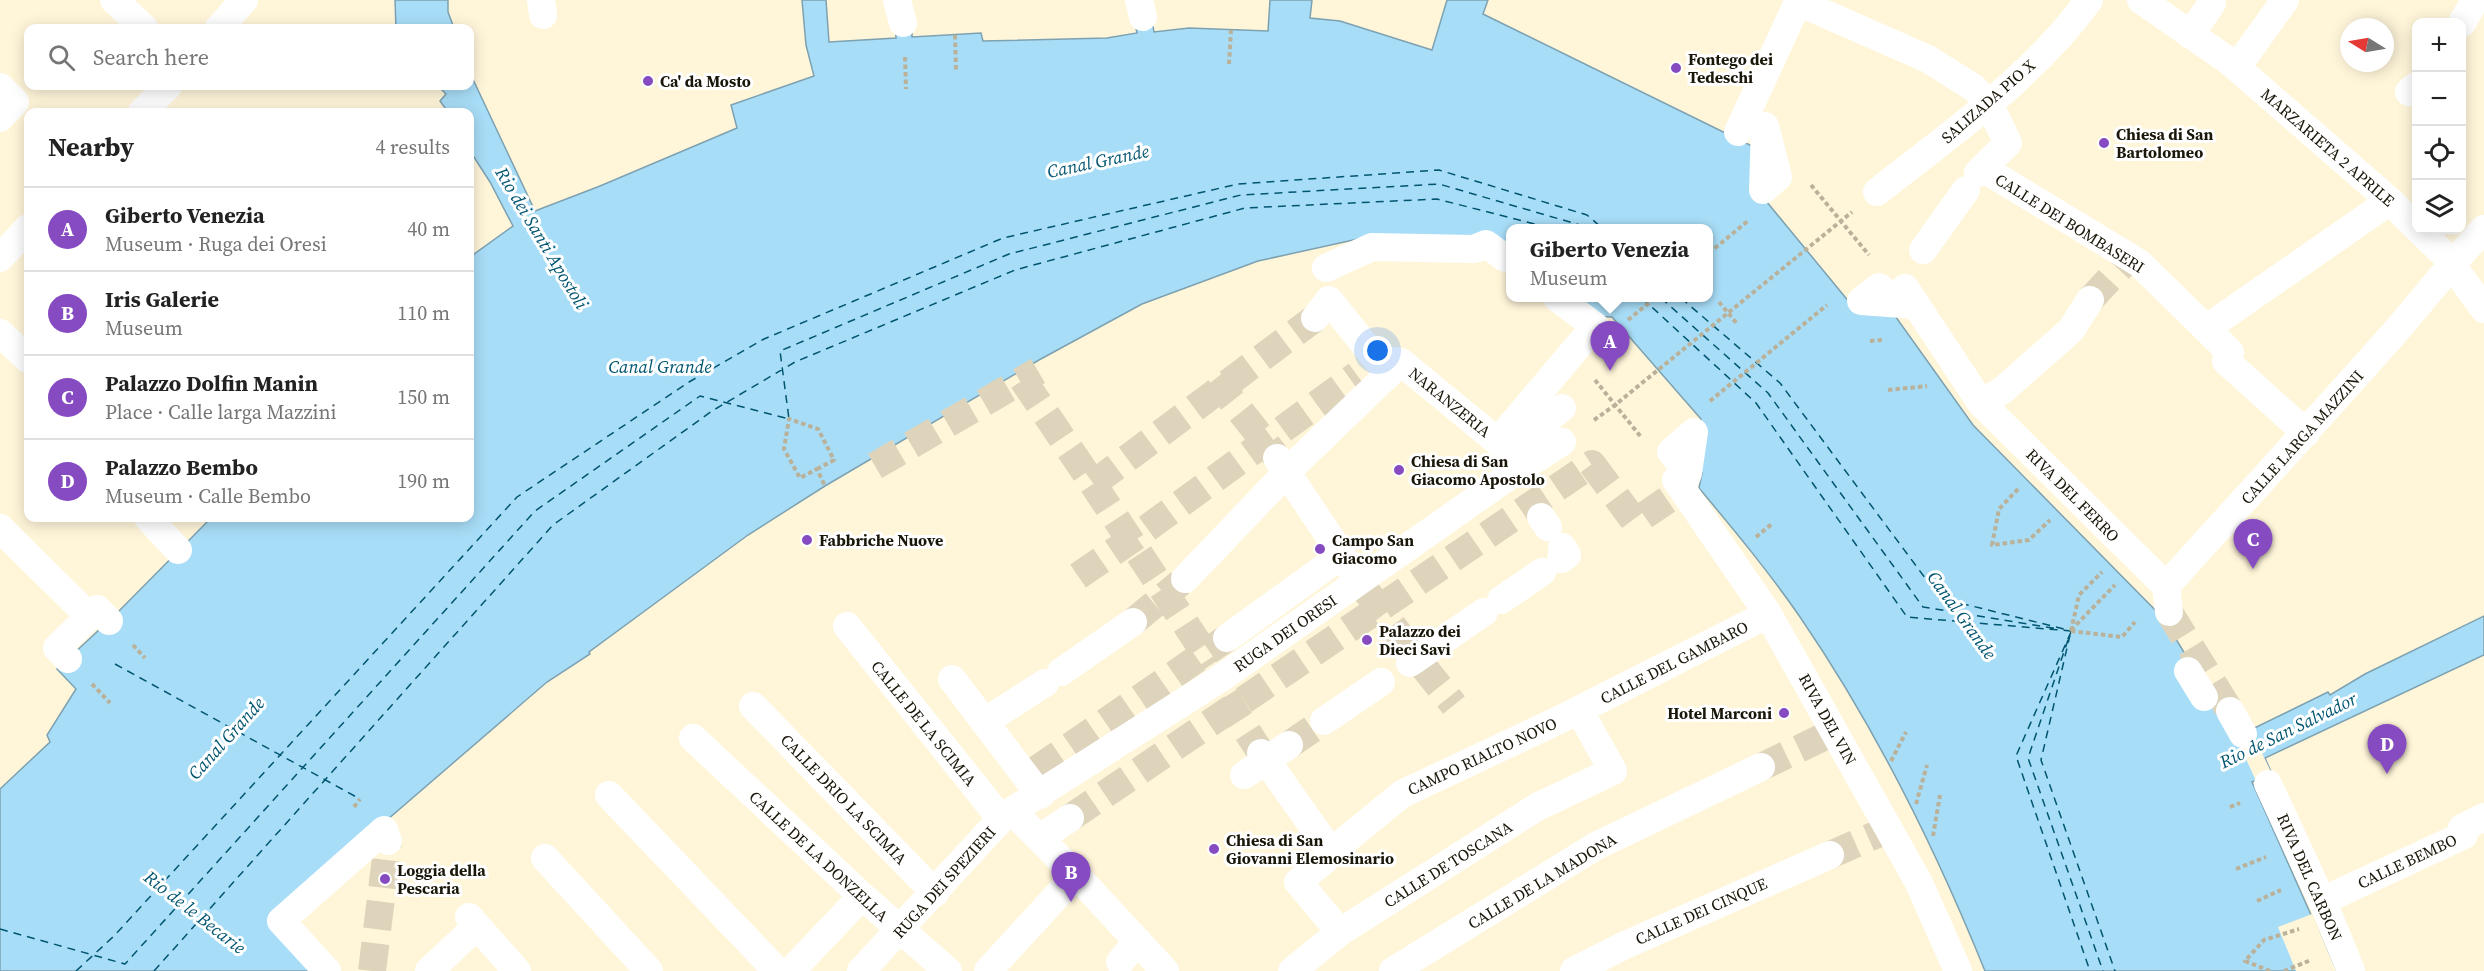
<!DOCTYPE html>
<html lang="en">
<head>
<meta charset="utf-8">
<style>
  body { margin:0; font-family:"Source Serif 4",serif; background:#f6f6f6; color:#222 }
  .controls { position:absolute; right:18px; top:18px; display:grid; overflow:hidden; border-radius:12px; box-shadow:0 3px 15px #0003 }
  .controls button { width:54px; height:54px; display:grid; place-items:center; padding:0; border:0; border-bottom:2px solid #e0e0e0; background:#fff; color:#222; font:30px sans-serif }
  .compass { position:absolute; left:2340px; top:18px; width:54px; height:54px; border-radius:50%; background:#fff; box-shadow:0 3px 15px #0003; rotate:281deg }
  .you { position:absolute; left:1378px; top:351px; width:21px; height:21px; margin:-15px; border:4px solid #fff; border-radius:50%; background:#1a73e8; box-shadow:0 0 0 9px #1a73e833 }
  .badge { display:grid; place-items:center; width:39px; height:39px; border-radius:50%; background:#864bc1; color:#fff; font-size:20px; font-weight:700 }
  .pin { position:absolute; translate:-50% -50px; filter:drop-shadow(0 2px 3px #0008) }
  .pin::after { content:''; position:absolute; top:32px; width:21px; height:18px; background:inherit; clip-path:polygon(0 0,100% 0,50% 100%) }
  .popup { position:absolute; left:1506px; top:224px; width:207px; height:78px; box-sizing:border-box; display:grid; place-content:center; border-radius:12px; background:#fff; filter:drop-shadow(0 2px 4px #0005); font-size:20px; white-space:nowrap; color:#767676 }
  .popup b { font-size:22px; color:#222 }
  .popup::after { content:''; position:absolute; left:50%; top:100%; margin-left:-12px; border:12px solid transparent; border-top-color:#fff }
  .list { margin:0; padding:0; list-style:none }
  h2 { display:flex; justify-content:space-between; align-items:center; height:78px; margin:0; padding:0 24px; font-size:26px }
  h2 small { font-size:20px; font-weight:400; color:#767676 }
  .list li { display:grid; grid-template-columns:39px 1fr auto; gap:18px; align-items:center; box-sizing:border-box; height:84px; padding:0 24px; border-top:2px solid #e0e0e0 }
  .list b { display:block; font-size:22px; white-space:nowrap }
  .list p { margin:0; font-size:20px; white-space:nowrap; color:#767676 }
  .list em { font-size:20px; font-style:normal; color:#767676 }
  .icon { flex:none; width:33px; height:33px; fill:none; stroke:currentColor; stroke-width:2; stroke-linecap:round; stroke-linejoin:round }
  .map { position:relative; flex:none; width:2484px; height:971px; overflow:hidden }
  .search { position:absolute; background:#fff; box-shadow:0 3px 15px #0003; left:24px; top:24px; width:450px; height:66px; display:flex; align-items:center; gap:15px; box-sizing:border-box; padding:0 21px; border-radius:12px; color:#767676; font-size:22px }
  .panel { position:absolute; background:#fff; box-shadow:0 3px 15px #0003; left:24px; top:108px; width:450px; height:414px; border-radius:12px }
  .map>svg:first-child { display:block }
</style>
</head>
<body>
<div class="map">
<svg width="2484" height="971" viewBox="0 0 2484 971">
  <rect width="100%" height="100%" fill="#fff6da"/>
  <path fill="#a8ddf7" stroke="#7da1b0" stroke-width="1.5" d="M395 0H448V12L454 28H396Z
    M802 0H826L829 42 896 38 895 23 912 22V37L981 33 983 41 1107 38 1137 33 1135 23 1152 20 1154 32 1189 28 1268 31 1270 0H1312L1310 18 1340 21 1432 50 1447 0H1488L1483 14 1758 149 1757 190 1850 303 1888 306 1973 425 2163 618 2236 737 2328 692 2330 695 2365 674 2484 616V655L2265 758 2272 774 2252 782 2336 971H1985C1936 850 1874 725 1800 617 1769 572 1734 530 1699 488L1702 473 1694 472 1701 419 1612 317 1591 316 1564 298H1709V228H1511V256L1367 237 1258 261 1142 304 1039 360 825 486 748 535 589 652 590 654 547 682 271 920 319 971H0V789L50 742 47 735 76 689 57 669 115 615 211 518H470V257L513 226 490 182 470 151V112H448L440 101 446 94 438 86H470V73L535 211 600 186 737 128 731 105 814 76 806 45Z"/>
  <path fill="#fff6da" d="M2251 730 2273 776 2257 783 2236 737Z
    M2312 914 2336 971H2296L2278 927Z"/>
  <g fill="none" stroke-linecap="round" stroke-linejoin="round">
    <path stroke="#005571" stroke-width="1.5" stroke-dasharray="8 6" stroke-linecap="butt" d="M1642 298 1756 403 1907 617 2071 631
      M1661 298 1768 393 1923 607 2058 629
      M1681 298 1780 383 1940 598 2064 629
      M2071 632 2016 756 2090 971
      M2070 635 2041 760 2115 971
      M2068 640 2028 758 2103 971
      M115 664 360 799
      M0 929 125 964 535 511 700 396 789 419 780 351 1009 254 1241 195 1439 184 1580 225 1584 228
      M76 971 114 936 517 497 689 382 764 339 1003 238 1238 184 1439 170 1587 215 1602 228
      M154 971 553 525 712 411 795 362 1015 270 1245 208 1437 199 1550 228"/>
    <path stroke="#ddd4bb" stroke-width="28" stroke-dasharray="28 14" stroke-linecap="butt" d="M2090 300 2130 257
      M1215 379 1275 455
      M1023 380 1093 484 1315 318
      M875 466 1038 371
      M1093 484 1212 664
      M1078 576 1131 540 1357 375
      M1367 592 1412 651
      M2169 612 2230 711
      M1133 622 1180 583
      M1422 665 1454 705
      M1225 697 1261 753
      M1289 745 1324 721
      M1761 767 1834 732
      M1036 770 1227 638
      M1070 818 1592 464 1635 522 1670 498
      M1830 855 1889 829
      M372 971 388 841"/>
    <path stroke="#b9b19a" stroke-width="4" stroke-dasharray="4.5 3" stroke-linecap="butt" d="M955 35 956 71
      M905 57 906 89
      M1229 64 1231 30
      M1811 185 1869 255
      M1709 253 1749 220
      M1719 302 1738 325
      M1628 320 1655 298
      M1870 341 1882 340
      M1595 380 1641 437
      M1888 390 1927 386
      M1710 401 1827 305
      M1594 420 1615 405 1852 212
      M817 469 834 460 818 429 789 419 784 449 800 478 817 469 825 486
      M2018 489 1999 509 1992 545 2029 540 2050 520
      M1756 537 1773 523
      M2071 630 2115 585
      M2071 631 2122 637 2135 622
      M2071 631 2079 595 2102 572
      M133 645 145 658
      M92 684 110 703
      M1891 761 1906 732
      M1916 804 1927 765
      M354 807 360 799
      M2230 807 2240 803
      M1933 836 1940 795
      M2236 869 2266 857
      M2257 901 2281 890
      M2270 971 2245 961 2264 940 2299 929
      M2284 971 2311 960"/>
    <path stroke="#fff" stroke-width="28" d="M114 0 144 28
      M541 0 543 15
      M897 0 903 23
      M1139 0 1143 17
      M2141 0 2229 61 2390 201 2416 227
      M1798 2 1928 59 1974 88 1989 104 2008 143 1978 173
      M2462 23 2475 0
      M219 28 244 0
      M2190 35 2212 3
      M2237 67 2285 0
      M0 87 15 102 0 118
      M2409 92 2416 86
      M142 112 168 86
      M1765 126 1778 177 1763 190Z
      M1738 132 1799 0
      M1984 169 2139 263 2230 352 2226 361 2306 433
      M1877 192C1952 133 2033 77 2089 0
      M2419 230 2444 254 2484 309
      M1923 250 1966 190
      M0 258 28 228
      M1326 268 1372 247 1474 249 1486 244 1505 258
      M1905 288 1981 403 2166 586
      M1899 304 1879 287 1861 301 1916 305
      M1315 318 1329 300 1376 359 1401 362 1526 465
      M2207 328 2390 201
      M0 333 28 359
      M1981 403 2003 390 2071 330 2090 300
      M1498 441 1595 326 1557 298
      M1507 449 1562 408
      M1277 458 1359 581
      M1676 480 1768 614 1919 883 1958 971
      M1679 483 1687 476 1688 473 1694 432 1671 452 1688 473
      M1541 517 1548 527
      M148 518 178 550
      M0 528 89 616
      M1561 559 1567 555 1562 547
      M1185 579 1297 462 1401 362
      M1501 600 1542 572
      M2169 612 2166 586C2241 504 2315 422 2389 339 2421 303 2450 264 2484 229
      M847 626 1001 819
      M1227 638 1342 555
      M68 659 57 648 97 609 109 621
      M1410 663 1484 612
      M2188 671 2204 697
      M1061 672 1133 622
      M952 679 1040 795
      M753 706 935 893
      M2230 711 2243 734
      M1324 721 1381 682
      M984 722 1045 683
      M693 738 862 896 948 971
      M1261 753 1331 852
      M1244 775 1289 745
      M2268 784 2328 914 2351 971
      M609 795 777 971
      M1012 811 1221 678 1512 474 1562 442
      M1040 838 1070 818
      M545 858 649 971
      M2322 901 2464 835 2462 828 2484 817
      M469 917 517 971
      M1340 932 1298 882 1325 860 1331 852 1402 794 1561 719 1768 614
      M1120 962 1138 941
      M327 971 281 921 384 830 388 841
      M429 971 477 926
      M791 971 862 896
      M861 971 1001 819 1012 811 1076 875 1165 971
      M988 971 1076 875
      M1292 971 1340 932 1537 807 1613 771 1579 710
      M1393 971 1596 846 1761 767
      M1574 971 1623 946 1830 855"/>
  </g>
  <g fill="#864bc1" stroke="#fff" stroke-width="2">
    <circle cx="1676" cy="68" r="6"/>
    <circle cx="648" cy="81" r="6"/>
    <circle cx="2104" cy="143" r="6"/>
    <circle cx="1399" cy="470" r="6"/>
    <circle cx="807" cy="540" r="6"/>
    <circle cx="1320" cy="549" r="6"/>
    <circle cx="1367" cy="640" r="6"/>
    <circle cx="1784" cy="713" r="6"/>
    <circle cx="1214" cy="849" r="6"/>
    <circle cx="385" cy="879" r="6"/>
  </g>
  <g text-anchor="middle" dominant-baseline="central" stroke-width="6" stroke-linejoin="round" paint-order="stroke">
    <g font-size="16" font-weight="bold" fill="#1a1609" stroke="#fff" text-anchor="start">
      <text x="1688" y="59">Fontego dei<tspan x="1688" dy="18">Tedeschi</tspan></text>
      <text x="660" y="81">Ca' da Mosto</text>
      <text x="2116" y="134">Chiesa di San<tspan x="2116" dy="18">Bartolomeo</tspan></text>
      <text x="1411" y="461">Chiesa di San<tspan x="1411" dy="18">Giacomo Apostolo</tspan></text>
      <text x="819" y="540">Fabbriche Nuove</text>
      <text x="1332" y="540">Campo San<tspan x="1332" dy="18">Giacomo</tspan></text>
      <text x="1379" y="631">Palazzo dei<tspan x="1379" dy="18">Dieci Savi</tspan></text>
      <text x="1772" y="713" text-anchor="end">Hotel Marconi</text>
      <text x="1226" y="840">Chiesa di San<tspan x="1226" dy="18">Giovanni Elemosinario</tspan></text>
      <text x="397" y="870">Loggia della<tspan x="397" dy="18">Pescaria</tspan></text>
    </g>
    <g font-size="16" fill="#1a1609" stroke="#fff">
      <text transform="translate(1988 101) rotate(-41)">SALIZADA PIO X</text>
      <text transform="translate(2328 147) rotate(41)">MARZARIETA 2 APRILE</text>
      <text transform="translate(2070 223) rotate(32)">CALLE DEI BOMBASERI</text>
      <text transform="translate(1450 402) rotate(39)">NARANZERIA</text>
      <text transform="translate(2302 437) rotate(-48)">CALLE LARGA MAZZINI</text>
      <text transform="translate(2073 495) rotate(45)">RIVA DEL FERRO</text>
      <text transform="translate(1285 633) rotate(-35)">RUGA DEI ORESI</text>
      <text transform="translate(1674 662) rotate(-27)">CALLE DEL GAMBARO</text>
      <text transform="translate(1828 719) rotate(61)">RIVA DEL VIN</text>
      <text transform="translate(924 723) rotate(51)">CALLE DE LA SCIMIA</text>
      <text transform="translate(1482 756) rotate(-25)">CAMPO RIALTO NOVO</text>
      <text transform="translate(844 799) rotate(46)">CALLE DRIO LA SCIMIA</text>
      <text transform="translate(819 856) rotate(43)">CALLE DE LA DONZELLA</text>
      <text transform="translate(2407 861) rotate(-25)">CALLE BEMBO</text>
      <text transform="translate(1448 864) rotate(-32)">CALLE DE TOSCANA</text>
      <text transform="translate(2310 877) rotate(66)">RIVA DEL CARBON</text>
      <text transform="translate(1542 881) rotate(-31)">CALLE DE LA MADONA</text>
      <text transform="translate(944 882) rotate(-48)">RUGA DEI SPEZIERI</text>
      <text transform="translate(1701 911) rotate(-24)">CALLE DEI CINQUE</text>
    </g>
    <g font-size="18" font-style="italic" fill="#005571" stroke="#fff">
      <text transform="translate(1098 161) rotate(-12)">Canal Grande</text>
      <text transform="translate(542 238) rotate(59)">Rio dei Santi Apostoli</text>
      <text x="660" y="366">Canal Grande</text>
      <text transform="translate(1962 615) rotate(54)">Canal Grande</text>
      <text transform="translate(2288 730) rotate(-26)">Rio de San Salvador</text>
      <text transform="translate(226 738) rotate(-48)">Canal Grande</text>
      <text transform="translate(195 912) rotate(38)">Rio de le Becarie</text>
    </g>
  </g>
</svg>
<div class="controls">
<button>+</button>
<button>−</button>
<button><svg class="icon" aria-label="locate" viewBox="0 0 24 24"><circle cx="12" cy="12" r="6"/><path d="M12 2v4M12 18v4M2 12h4M18 12h4"/></svg></button>
<button><svg class="icon" aria-label="layers" viewBox="0 0 24 24"><path d="M12 4l9 5-9 5-9-5zM3 14l9 5 9-5"/></svg></button>
</div>
<svg class="compass" viewBox="-18 -18 36 36"><path d="M0-13l5 13h-10z" fill="#e53935"/><path d="M0 13l5-13h-10z" fill="#767676"/></svg>
<div class="you"></div>
<div class="pin badge" style="left:1610px;top:371px">A</div>
<div class="popup"><b>Giberto Venezia</b>Museum</div>
<div class="pin badge" style="left:1071px;top:902px">B</div>
<div class="pin badge" style="left:2253px;top:569px">C</div>
<div class="pin badge" style="left:2387px;top:774px">D</div>
<div class="search"><svg class="icon" aria-label="search" viewBox="0 0 24 24"><circle cx="10" cy="10" r="6"/><path d="M15 15l6 6"/></svg>Search here</div>
<section class="panel">
<h2>Nearby<small>4 results</small></h2>
<ul class="list">
<li><span class="badge">A</span><div><b>Giberto Venezia</b><p>Museum · Ruga dei Oresi</p></div><em>40 m</em></li>
<li><span class="badge">B</span><div><b>Iris Galerie</b><p>Museum</p></div><em>110 m</em></li>
<li><span class="badge">C</span><div><b>Palazzo Dolfin Manin</b><p>Place · Calle larga Mazzini</p></div><em>150 m</em></li>
<li><span class="badge">D</span><div><b>Palazzo Bembo</b><p>Museum · Calle Bembo</p></div><em>190 m</em></li>
</ul>
</section>
</div>
</body>
</html>
